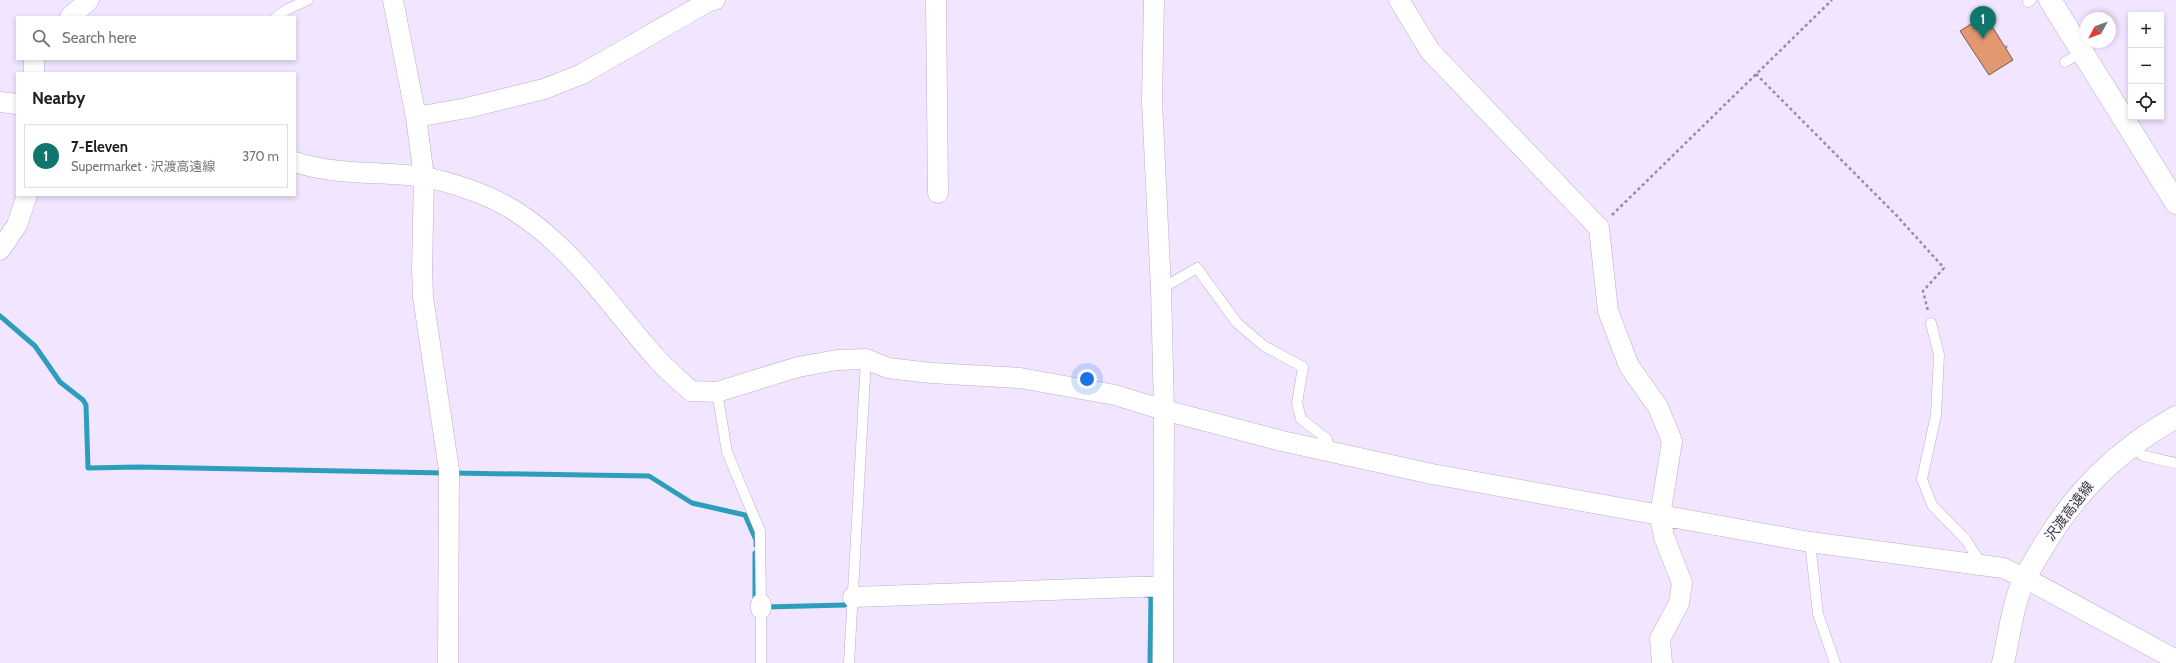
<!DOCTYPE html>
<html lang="en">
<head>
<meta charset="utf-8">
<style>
  body { margin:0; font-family:Cabin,"Noto Sans JP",sans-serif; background:#f6f6f6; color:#202124 }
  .controls { position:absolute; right:12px; top:12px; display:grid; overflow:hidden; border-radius:0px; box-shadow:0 2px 6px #0003 }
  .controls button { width:36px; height:36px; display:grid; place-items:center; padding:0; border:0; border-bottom:1px solid #e0e0e0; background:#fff; color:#202124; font:20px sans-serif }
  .compass { position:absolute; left:2080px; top:12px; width:36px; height:36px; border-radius:50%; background:#fff; box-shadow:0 2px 6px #0003; rotate:229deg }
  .you { position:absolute; left:1087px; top:379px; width:14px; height:14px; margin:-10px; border:3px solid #fff; border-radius:50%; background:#1a73e8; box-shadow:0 0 0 6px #1a73e833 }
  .badge { display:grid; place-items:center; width:26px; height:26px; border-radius:50%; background:#0f766e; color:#fff; font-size:13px; font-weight:700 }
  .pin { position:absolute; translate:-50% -33px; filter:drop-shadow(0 1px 2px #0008) }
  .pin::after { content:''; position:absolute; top:21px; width:14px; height:12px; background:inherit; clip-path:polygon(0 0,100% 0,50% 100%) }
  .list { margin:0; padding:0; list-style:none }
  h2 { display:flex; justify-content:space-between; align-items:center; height:52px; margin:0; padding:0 16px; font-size:17px }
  h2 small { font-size:13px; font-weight:400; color:#757577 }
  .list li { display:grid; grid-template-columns:26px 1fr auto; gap:12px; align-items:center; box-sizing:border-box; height:64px; margin:0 8px 8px; padding:0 8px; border:1px solid #e0e0e0; border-radius:0px }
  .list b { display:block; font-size:15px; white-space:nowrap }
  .list p { margin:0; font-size:13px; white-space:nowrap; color:#757577 }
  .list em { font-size:13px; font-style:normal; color:#757577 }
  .icon { flex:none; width:22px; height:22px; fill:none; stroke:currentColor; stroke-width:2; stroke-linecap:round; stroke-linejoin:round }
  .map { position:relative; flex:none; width:2176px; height:663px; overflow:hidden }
  .search { position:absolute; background:#fff; box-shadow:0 2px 6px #0003; left:16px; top:16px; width:280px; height:44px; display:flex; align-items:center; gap:10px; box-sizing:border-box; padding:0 14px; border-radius:0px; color:#757577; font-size:15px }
  .panel { position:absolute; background:#fff; box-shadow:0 2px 6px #0003; left:16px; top:72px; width:280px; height:124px; border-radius:0px }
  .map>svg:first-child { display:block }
</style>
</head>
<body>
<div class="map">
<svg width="2176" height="663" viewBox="0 0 2176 663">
  <rect width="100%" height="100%" fill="#f1e5ff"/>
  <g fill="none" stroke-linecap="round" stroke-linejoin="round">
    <path stroke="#2c9ebb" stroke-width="5" d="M0 316 35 346 60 382 83 400 86 405 88 468 139 467 444 473
      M452 473 649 476 692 503 745 515 756 540V545
      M1145 595H1149L1151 598 1150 663
      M755 603V553
      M765 607 845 605"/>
  </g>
  <path fill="#e49871" stroke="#765e51" d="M1985 15 2013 60 1989 75 1960 31Z"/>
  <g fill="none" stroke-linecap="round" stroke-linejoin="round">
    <defs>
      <path id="lane" d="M2028 2 2031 0
        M276 17 288 9 308 0
        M2065 62 2082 52
        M1161 289 1197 268 1237 323 1264 346 1303 367 1297 403 1301 419 1327 439 1329 451
        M1931 323 1939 355 1936 415 1922 479 1932 505 1966 540 1982 565
        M717 392 727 452 760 531 761 604
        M2130 447 2144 456 2176 463
        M1810 542 1818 614 1835 663
        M761 663V609
        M849 663 866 359"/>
      <path id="street" d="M393 0 416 117 424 177 422 270 423 297 449 470 448 663
        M936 0 938 193
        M1154 0 1152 101 1161 289 1164 410 1163 663
        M1399 0 1430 51 1599 228 1608 311 1629 366 1658 407 1672 441 1660 516 1664 537 1682 583 1679 603 1660 639 1662 663
        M70 17 89 0
        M34 59V73
        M0 102 17 104
        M416 117 467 108 544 89 582 74 709 1 715 0
        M295 162C337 176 381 171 424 177 441 180 460 186 476 192 557 221 603 299 658 360 668 371 680 381 691 391L717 392 798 367 837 360 866 359 888 368 931 373 1020 378 1115 395 1164 410 1282 441 1432 474 1810 542 2003 568 2025 578 2176 660
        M0 250 17 225 27 195
        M853 597 1163 586
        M761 604V609"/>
      <path id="secondary" d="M2050 0 2176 203
        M2003 663C2008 641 2011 617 2018 595 2023 579 2032 565 2040 552 2074 493 2117 450 2176 417"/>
    </defs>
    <use href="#lane" stroke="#bbafc8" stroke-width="11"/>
    <use href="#street" stroke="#bbafc8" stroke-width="21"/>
    <use href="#secondary" stroke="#bbafc8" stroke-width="23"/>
    <path stroke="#968d9f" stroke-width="2.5" stroke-dasharray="3 3" stroke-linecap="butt" d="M2005 48 2007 46
      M1756 74 1897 216 1944 268 1923 291 1928 311
      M1612 215 1832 0"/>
    <use href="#lane" stroke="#fff" stroke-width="10"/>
    <use href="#street" stroke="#fff" stroke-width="20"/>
    <use href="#secondary" stroke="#fff" stroke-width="22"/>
  </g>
  <g text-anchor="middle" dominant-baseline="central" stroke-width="3" stroke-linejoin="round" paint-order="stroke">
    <g font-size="14" fill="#39343e" stroke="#f9f7fc">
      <text transform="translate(2069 511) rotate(-53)">沢渡高遠線</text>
    </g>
  </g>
</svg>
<div class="controls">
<button>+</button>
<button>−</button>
<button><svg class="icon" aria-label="locate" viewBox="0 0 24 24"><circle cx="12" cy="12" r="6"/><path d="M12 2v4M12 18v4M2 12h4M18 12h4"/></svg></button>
</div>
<svg class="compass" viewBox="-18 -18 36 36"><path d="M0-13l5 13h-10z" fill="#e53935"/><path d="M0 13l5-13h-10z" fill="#757577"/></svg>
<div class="you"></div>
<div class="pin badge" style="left:1983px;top:39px">1</div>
<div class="search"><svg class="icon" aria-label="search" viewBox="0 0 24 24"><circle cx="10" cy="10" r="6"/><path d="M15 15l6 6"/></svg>Search here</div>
<section class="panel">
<h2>Nearby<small></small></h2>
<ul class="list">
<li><span class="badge">1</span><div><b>7-Eleven</b><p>Supermarket · 沢渡高遠線</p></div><em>370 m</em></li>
</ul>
</section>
</div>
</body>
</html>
